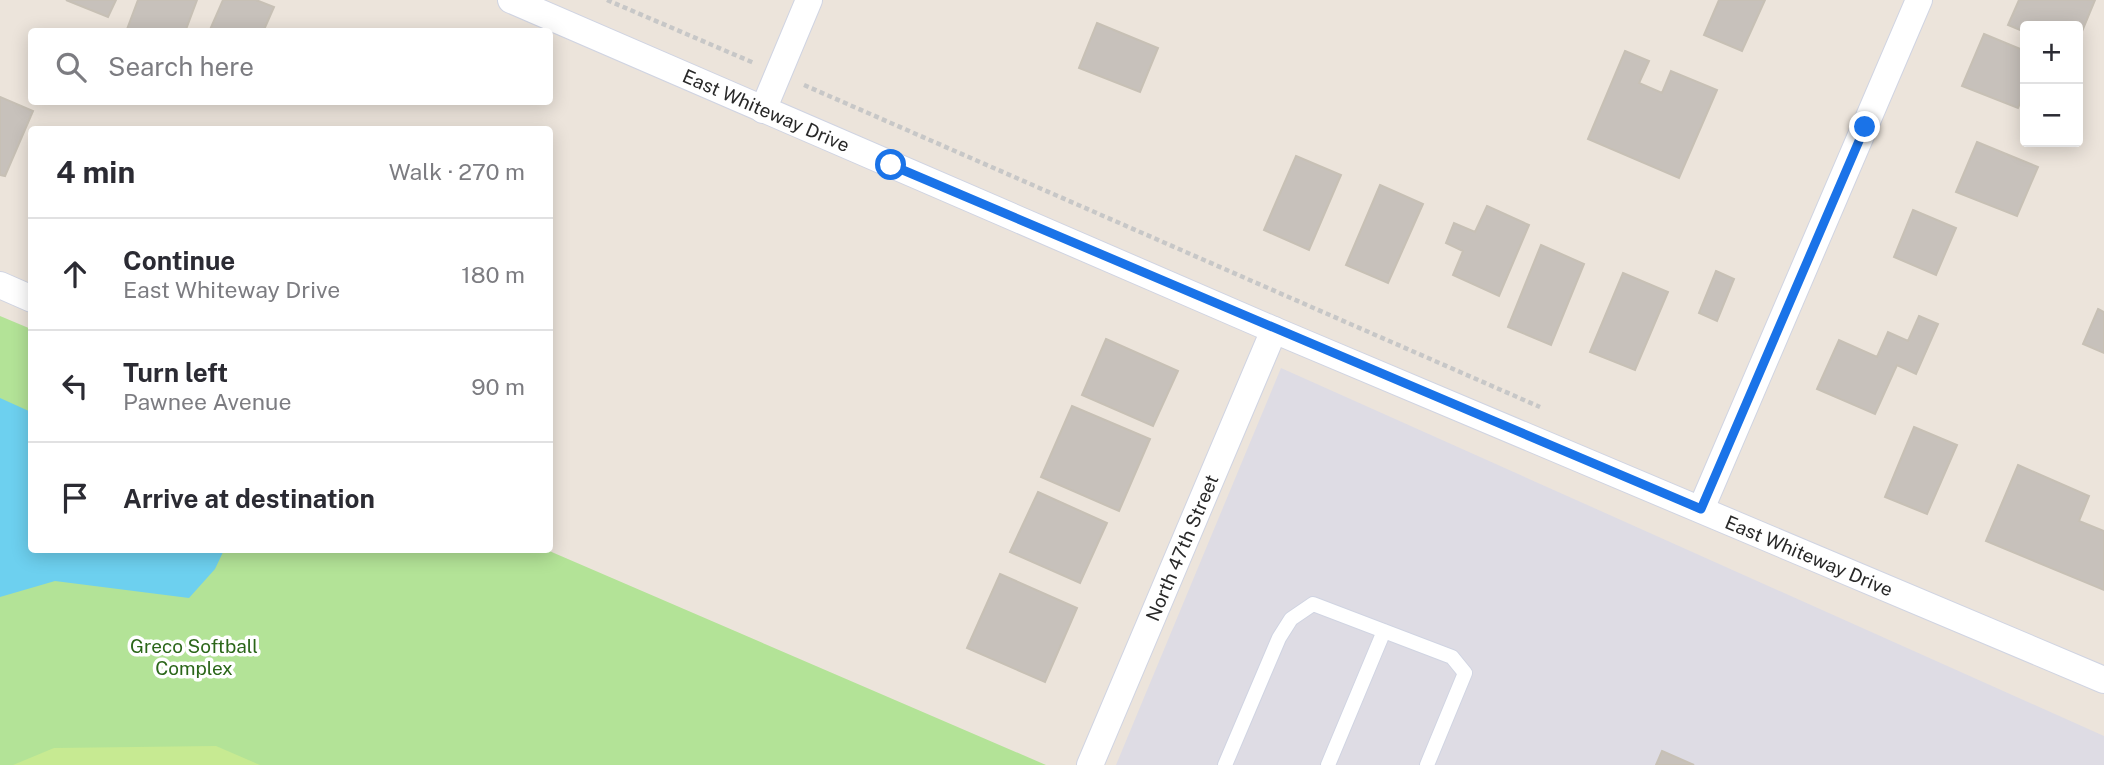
<!DOCTYPE html>
<html lang="en">
<head>
<meta charset="utf-8">
<style>
  body { margin:0; font-family:"Public Sans",sans-serif; background:#f7f7f7; color:#2b2b33 }
  .controls { position:absolute; right:21px; top:21px; display:grid; overflow:hidden; border-radius:7px; box-shadow:0 4px 18px #0003 }
  .controls button { width:63px; height:63px; display:grid; place-items:center; padding:0; border:0; border-bottom:2px solid #e1e1e2; background:#fff; color:#2b2b33; font:35px sans-serif }
  .stop { position:absolute; width:21px; height:21px; margin:-16px; border:5px solid #1a73e8; border-radius:50%; background:#fff }
  .stop.end { background:#1a73e8; border-color:#fff; box-shadow:0 2px 7px #0008 }
  .list { margin:0; padding:0; list-style:none }
  h2 { display:flex; justify-content:space-between; align-items:center; height:91px; margin:0; padding:0 28px; font-size:30px }
  h2 small { font-size:23px; font-weight:400; color:#7c7c81 }
  .list li { display:grid; grid-template-columns:46px 1fr auto; gap:21px; align-items:center; box-sizing:border-box; height:112px; padding:0 28px; border-top:2px solid #e1e1e2 }
  .list b { display:block; font-size:26px; white-space:nowrap }
  .list p { margin:0; font-size:23px; white-space:nowrap; color:#7c7c81 }
  .list em { font-size:23px; font-style:normal; color:#7c7c81 }
  .icon { flex:none; width:38px; height:38px; fill:none; stroke:currentColor; stroke-width:2; stroke-linecap:round; stroke-linejoin:round }
  .map { position:relative; flex:none; width:2104px; height:765px; overflow:hidden }
  .search { position:absolute; background:#fff; box-shadow:0 4px 18px #0003; left:28px; top:28px; width:525px; height:77px; display:flex; align-items:center; gap:18px; box-sizing:border-box; padding:0 24px; border-radius:7px; color:#7c7c81; font-size:26px }
  .panel { position:absolute; background:#fff; box-shadow:0 4px 18px #0003; left:28px; top:126px; width:525px; height:427px; border-radius:7px }
  .map>svg:first-child { display:block }
</style>
</head>
<body>
<div class="map">
<svg width="2104" height="765" viewBox="0 0 2104 765">
  <rect width="100%" height="100%" fill="#ece4db"/>
  <path fill="#dedce4" d="M1281 368 2104 736V765H1116Z"/>
  <path fill="#b3e397" d="M0 316 31 329 32 550H547L1046 765H0Z"/>
  <path fill="#c7ea92" d="M216 746 260 765H13L54 748Z"/>
  <path fill="#6dd0ef" d="M0 398 31 412 32 550H224L215 569 189 598 55 581 0 597Z"/>
  <path fill="#c7c1bb" stroke="#c7c0b5" stroke-width="2" d="M66 0H116L108 17Z
    M138 0H197L185 32H126Z
    M223 0H256L274 7 263 32H209Z
    M1719 0H1765L1742 51 1704 35Z
    M2019 0H2095L2078 41V26H2025V32L2008 25Z
    M1097 23 1158 48 1140 92 1079 68Z
    M1984 34 2025 51V91L2018 108 1962 86Z
    M1625 51 1649 61 1639 83 1662 93 1671 71 1717 90 1679 178 1588 139Z
    M0 97 33 111 5 176 0 175Z
    M1977 142 2038 167 2017 216 1956 192Z
    M1296 156 1341 175 1309 250 1264 230Z
    M1380 185 1423 204 1388 283 1346 265Z
    M1487 206 1529 225 1499 296 1453 275 1463 251 1446 243 1454 223 1475 232Z
    M1913 210 1956 228 1936 275 1894 257Z
    M1541 245 1584 264 1551 345 1508 327Z
    M1716 271 1734 279 1717 321 1699 313Z
    M1623 273 1668 292 1635 370 1590 352Z
    M2098 309 2104 312V353L2083 344Z
    M1919 316 1938 324 1916 374 1897 365 1875 414 1817 389 1839 340 1877 357 1888 332 1908 341Z
    M1106 339 1178 371 1153 426 1082 395Z
    M1072 406 1150 439 1119 511 1041 477Z
    M1914 427 1957 445 1927 514 1885 497Z
    M2018 465 2089 496 2079 521 2104 531V590L1986 541Z
    M1038 492 1107 523 1080 583 1010 552Z
    M1000 574 1077 608 1045 682 967 648Z
    M1662 751 1694 765H1656Z"/>
  <g fill="none" stroke-linecap="round" stroke-linejoin="round">
    <defs>
      <path id="service" d="M1225 765 1279 638 1291 619 1313 604 1452 657 1465 673 1427 765
        M1328 765 1384 631"/>
      <g id="minor">
        <path id="s1" d="M511 0 1274 330 2104 680"/>
        <path d="M763 110 809 0"/>
        <path d="M0 285 32 299"/>
        <path d="M1701 509 1919 0"/>
        <path id="s2" d="M1090 765 1274 330"/>
      </g>
    </defs>
    <use href="#service" stroke="#d0d4e2" stroke-width="16"/>
    <use href="#minor" stroke="#d0d4e2" stroke-width="28"/>
    <path stroke="#c7c7c7" stroke-width="4.5" stroke-dasharray="5 3.5" stroke-linecap="butt" d="M607 0 754 63
      M804 85 1540 407"/>
    <use href="#service" stroke="#fff" stroke-width="14"/>
    <use href="#minor" stroke="#fff" stroke-width="26"/>
  </g>
  <g fill="none" stroke-linecap="round" stroke-linejoin="round">
    <path stroke="#1a73e8" stroke-width="9" d="M891 165 1701 509 1865 127"/>
  </g>
  <g text-anchor="middle" dominant-baseline="central" stroke-width="7" stroke-linejoin="round" paint-order="stroke">
    <g font-size="19" fill="#292929" stroke="#fff">
      <text stroke="none"><textPath href="#s1" startOffset="278">East Whiteway Drive</textPath></text>
      <text stroke="none"><textPath href="#s2" startOffset="236">North 47th Street</textPath></text>
      <text stroke="none"><textPath href="#s1" startOffset="1412">East Whiteway Drive</textPath></text>
    </g>
    <g font-size="19" fill="#2b6619" stroke="#fff">
      <text x="194" y="646">Greco Softball<tspan x="194" dy="22">Complex</tspan></text>
    </g>
  </g>
</svg>
<div class="controls">
<button>+</button>
<button>−</button>
</div>
<div class="stop" style="left:891px;top:165px"></div>
<div class="stop end" style="left:1865px;top:127px"></div>
<div class="search"><svg class="icon" aria-label="search" viewBox="0 0 24 24"><circle cx="10" cy="10" r="6"/><path d="M15 15l6 6"/></svg>Search here</div>
<section class="panel">
<h2>4 min<small>Walk · 270 m</small></h2>
<ul class="list">
<li><svg class="icon" aria-label="ahead" viewBox="0 0 24 24"><path d="M12 20V5M6 11l6-6 6 6"/></svg><div><b>Continue</b><p>East Whiteway Drive</p></div><em>180 m</em></li>
<li><svg class="icon" aria-label="left" viewBox="0 0 24 24"><path d="M17 20v-9H6M10 6l-5 5 5 5"/></svg><div><b>Turn left</b><p>Pawnee Avenue</p></div><em>90 m</em></li>
<li><svg class="icon" aria-label="arrive" viewBox="0 0 24 24"><path d="M6 21V4h12l-3 4 3 4H6"/></svg><div><b>Arrive at destination</b></div></li>
</ul>
</section>
</div>
</body>
</html>
